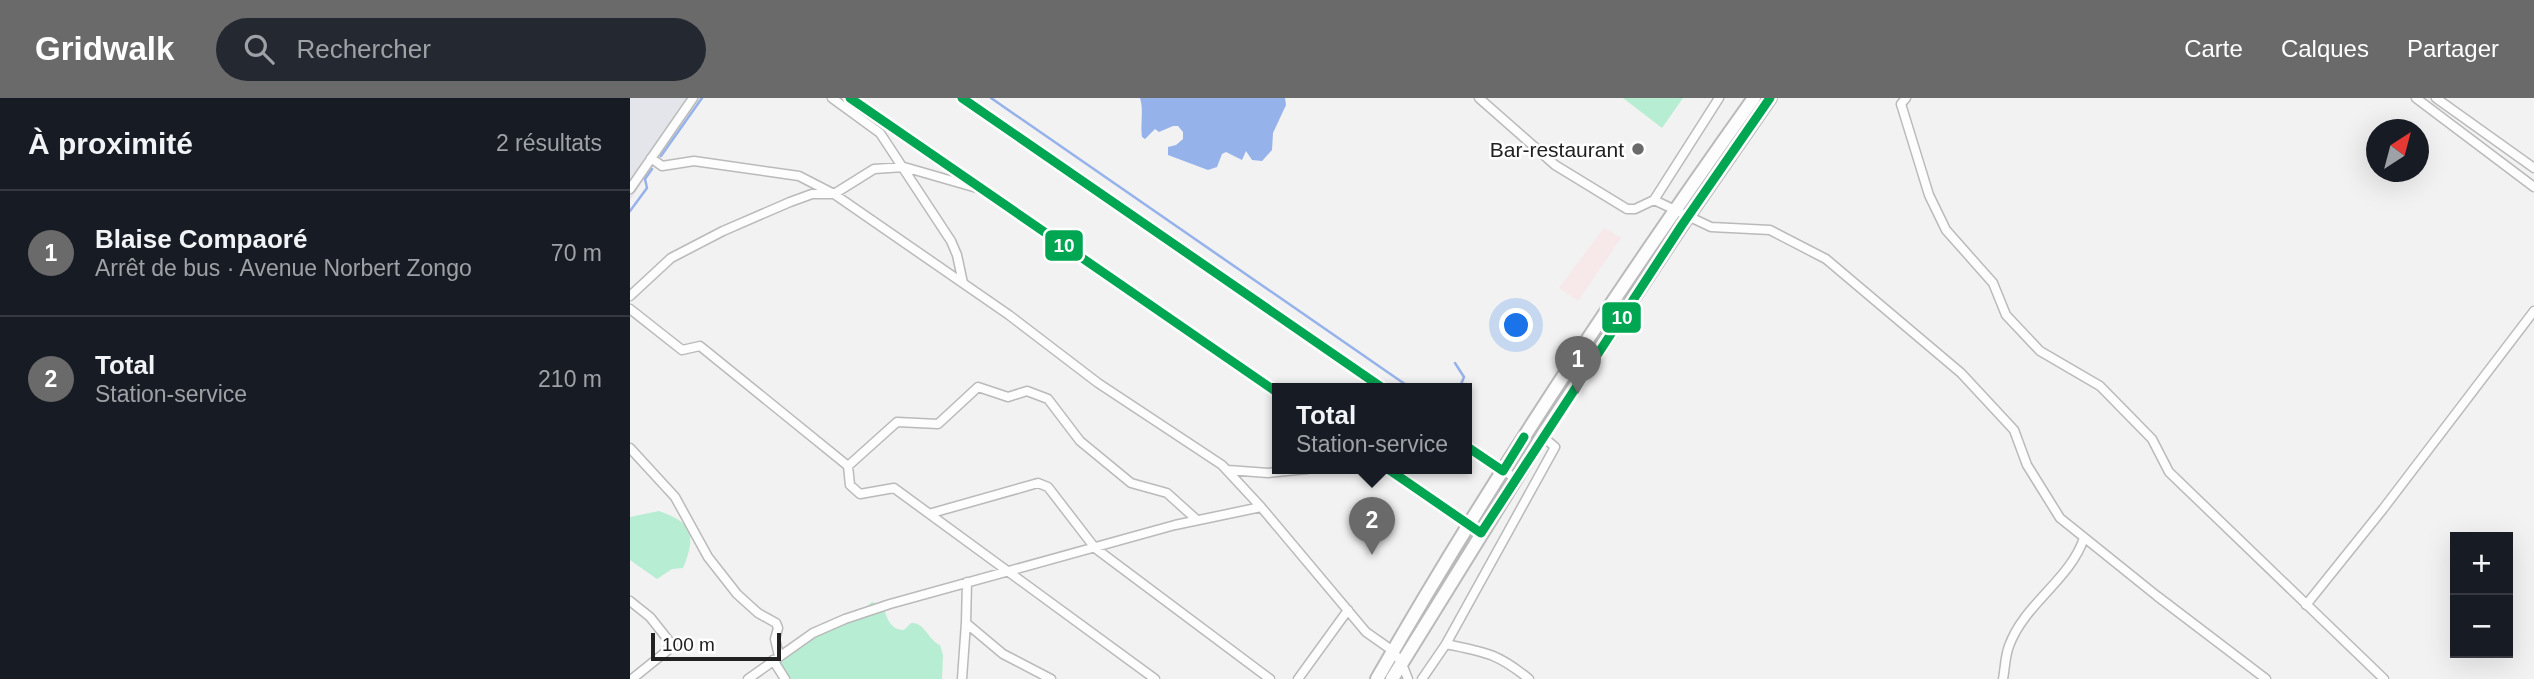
<!DOCTYPE html>
<html lang="fr">
<head>
<meta charset="utf-8">
<style>
  body { margin:0; font-family:Helvetica,sans-serif; background:#242831; color:#f1f3f6 }
  .controls { position:absolute; right:21px; bottom:21px; display:grid; overflow:hidden; border-radius:0px; box-shadow:0 7px 28px #0002 }
  .controls button { width:63px; height:63px; display:grid; place-items:center; padding:0; border:0; border-bottom:2px solid #363941; background:#171b24; color:#f1f3f6; font:35px sans-serif }
  .compass { position:absolute; left:1736px; top:21px; width:63px; height:63px; border-radius:50%; background:#171b24; box-shadow:0 7px 28px #0002; rotate:36deg }
  .scale { position:absolute; left:21px; bottom:18px; width:130px; box-sizing:border-box; padding-left:7px; border:4px solid #212122; border-top:0; font-size:19px; line-height:24px; white-space:nowrap; color:#212122; -webkit-text-stroke:5px #fff; paint-order:stroke }
  .you { position:absolute; left:887px; top:228px; width:24px; height:24px; margin:-18px; border:5px solid #fff; border-radius:50%; background:#1a73e8; box-shadow:0 0 0 10px #1a73e833 }
  .badge { display:grid; place-items:center; width:46px; height:46px; border-radius:50%; background:#6a6a6b; color:#fff; font-size:23px; font-weight:700 }
  .pin { position:absolute; translate:-50% -58px; filter:drop-shadow(0 2px 4px #0008) }
  .pin::after { content:''; position:absolute; top:37px; width:24px; height:21px; background:inherit; clip-path:polygon(0 0,100% 0,50% 100%) }
  .popup { position:absolute; left:642px; top:285px; width:200px; height:91px; box-sizing:border-box; display:grid; place-content:center; border-radius:0px; background:#171b24; filter:drop-shadow(0 2px 5px #0005); font-size:23px; white-space:nowrap; color:#9ea1a6 }
  .popup b { font-size:26px; color:#f1f3f6 }
  .popup::after { content:''; position:absolute; left:50%; top:100%; margin-left:-14px; border:14px solid transparent; border-top-color:#171b24 }
  .list { margin:0; padding:0; list-style:none }
  h2 { display:flex; justify-content:space-between; align-items:center; height:91px; margin:0; padding:0 28px; font-size:30px }
  h2 small { font-size:23px; font-weight:400; color:#9ea1a6 }
  .list li { display:grid; grid-template-columns:46px 1fr auto; gap:21px; align-items:center; box-sizing:border-box; height:126px; padding:0 28px; border-top:2px solid #363941 }
  .list b { display:block; font-size:26px; white-space:nowrap }
  .list p { margin:0; font-size:23px; white-space:nowrap; color:#9ea1a6 }
  .list em { font-size:23px; font-style:normal; color:#9ea1a6 }
  .icon { flex:none; width:38px; height:38px; fill:none; stroke:currentColor; stroke-width:2; stroke-linecap:round; stroke-linejoin:round }
  .map { position:relative; flex:none; width:1904px; height:581px; overflow:hidden }
  header { display:flex; align-items:center; gap:42px; box-sizing:border-box; height:98px; padding:0 35px; background:#6a6a6b; color:#fff }
  header strong { font-size:33px }
  nav { display:flex; gap:38px; margin-inline-start:auto; font-size:24px }
  .search { width:490px; height:63px; background:#242831; display:flex; align-items:center; gap:18px; box-sizing:border-box; padding:0 24px; border-radius:38px; color:#9ea1a6; font-size:26px }
  main { display:flex }
  aside { flex:1; background:#171b24 }
  .map>svg:first-child { display:block }
</style>
</head>
<body>
<header>
<strong>Gridwalk</strong>
<div class="search"><svg class="icon" aria-label="search" viewBox="0 0 24 24"><circle cx="10" cy="10" r="6"/><path d="M15 15l6 6"/></svg>Rechercher</div>
<nav><a>Carte</a><a>Calques</a><a>Partager</a></nav>
</header>
<main>
<aside>
<h2>À proximité<small>2 résultats</small></h2>
<ul class="list">
<li><span class="badge">1</span><div><b>Blaise Compaoré</b><p>Arrêt de bus · Avenue Norbert Zongo</p></div><em>70 m</em></li>
<li><span class="badge">2</span><div><b>Total</b><p>Station-service</p></div><em>210 m</em></li>
</ul>
</aside>
<div class="map">
<svg width="1904" height="581" viewBox="0 0 1904 581">
  <rect width="100%" height="100%" fill="#f2f2f2"/>
  <path fill="#f7e8e9" d="M974 130 991 140 948 203 929 190Z"/>
  <path fill="#e3e5ea" d="M0 0H72L0 102Z"/>
  <path fill="#b7edd2" d="M993 0H1053L1032 30Z
    M29 413C64 425 66 438 53 470L42 471 27 481 0 462V419Z
    M242 504 253 508C257 520 260 532 274 532L281 525C295 524 298 542 310 547L313 557 312 581H158L148 565C155 554 164 551 173 542 192 526 191 522 218 525Z"/>
  <path fill="#96b2eb" d="M510 0H655L656 7 643 35 642 52 632 63 622 62 616 53 612 62 596 54 592 56 587 69 578 72 538 57V49L546 47 553 41V34L548 28H543L529 34 525 31 515 41 512 39C510 25 514 13 510 0Z"/>
  <g fill="none" stroke-linecap="round" stroke-linejoin="round">
    <path stroke="#96b2eb" stroke-width="2.5" d="M361 0 782 291
      M31 58 72 0
      M0 113 17 90 15 81 22 71
      M825 265 834 279 829 291"/>
    <defs>
      <path id="street" d="M202 0 250 35 321 143 327 157 333 185
        M220 0 648 295
        M332 0 754 291
        M849 0 925 67 997 111H1005L1024 102 1089 0
        M1276 0 1271 6 1299 97 1316 132 1363 185 1376 217 1410 253 1470 288 1522 341 1539 374 1754 581
        M1786 0 1904 89
        M1806 0 1904 70
        M21 60 32 68 64 63 169 78 204 96 379 217 468 285 592 367 631 409 736 534 763 553 772 566 778 581
        M0 91 63 0
        M1024 102 1081 129 1140 132 1196 161 1331 275 1384 332 1397 367 1430 420 1527 498 1636 581
        M0 198 41 160 93 133 160 104 182 96H204L244 71 274 69 347 90
        M0 211 52 252 70 248 218 368 267 324 308 326 348 289 378 299 397 293 418 301 450 343 501 385 537 395 567 422
        M836 348 885 380
        M0 350 45 399 78 459 107 496 128 515 146 525 148 530 145 541 149 558
        M218 368 220 387 230 396 264 390 525 581
        M758 371 851 435
        M598 372 638 375 677 371
        M302 415 408 385 418 389 465 450 640 581
        M337 484 336 525 373 556 421 581
        M0 503 20 519 43 548 2 581
        M1676 507 1753 411 1904 213
        M816 546C855 554 867 555 899 581
        M143 562 155 581
        M118 581 183 535 215 521 260 506 545 427 631 409
        M332 581 336 525
        M668 581 718 512
        M792 581 816 546 925 349 912 338
        M1373 581C1375 571 1375 558 1379 548 1394 506 1440 482 1454 440"/>
      <path id="primary" d="M747 581C861 381 990 188 1124 0
        M762 581 916 332 1052 127 1140 0"/>
    </defs>
    <use href="#street" stroke="#bababa" stroke-width="11"/>
    <use href="#primary" stroke="#bababa" stroke-width="16"/>
    <use href="#street" stroke="#fdfdfd" stroke-width="8"/>
    <use href="#primary" stroke="#fdfdfd" stroke-width="12"/>
    <defs>
      <path id="bus-1" d="M220 0 648 295
        M332 0 754 291
        M836 348 873 373 894 339
        M758 371 851 435 1052 127 1140 0"/>
    </defs>
    <use href="#bus-1" stroke="#fff" stroke-width="14"/>
    <use href="#bus-1" stroke="#00a651" stroke-width="9"/>
  </g>
  <circle fill="#6a6a6b" stroke="#fff" stroke-width="2.5" cx="1008" cy="51" r="7"/>
  <g text-anchor="middle" dominant-baseline="central" stroke-width="5" stroke-linejoin="round" paint-order="stroke">
    <g font-size="21" fill="#212122" stroke="#fff" text-anchor="end">
      <text x="994" y="51">Bar-restaurant</text>
    </g>
  </g>
  <g stroke="#fff" stroke-width="2.5">
    <rect x="414" y="131" width="40" height="33" rx="7" fill="#00a651"/>
    <rect x="971" y="203" width="41" height="33" rx="7" fill="#00a651"/>
  </g>
  <g font-size="19" text-anchor="middle" font-weight="bold" fill="#fff">
    <text x="434" y="154">10</text>
    <text x="992" y="226">10</text>
  </g>
</svg>
<div class="controls">
<button>+</button>
<button>−</button>
</div>
<svg class="compass" viewBox="-18 -18 36 36"><path d="M0-13l5 13h-10z" fill="#e53935"/><path d="M0 13l5-13h-10z" fill="#9ea1a6"/></svg>
<div class="scale">100 m</div>
<div class="you"></div>
<div class="pin badge" style="left:948px;top:296px">1</div>
<div class="pin badge" style="left:742px;top:457px">2</div>
<div class="popup"><b>Total</b>Station-service</div>
</div>
</main>
</body>
</html>
